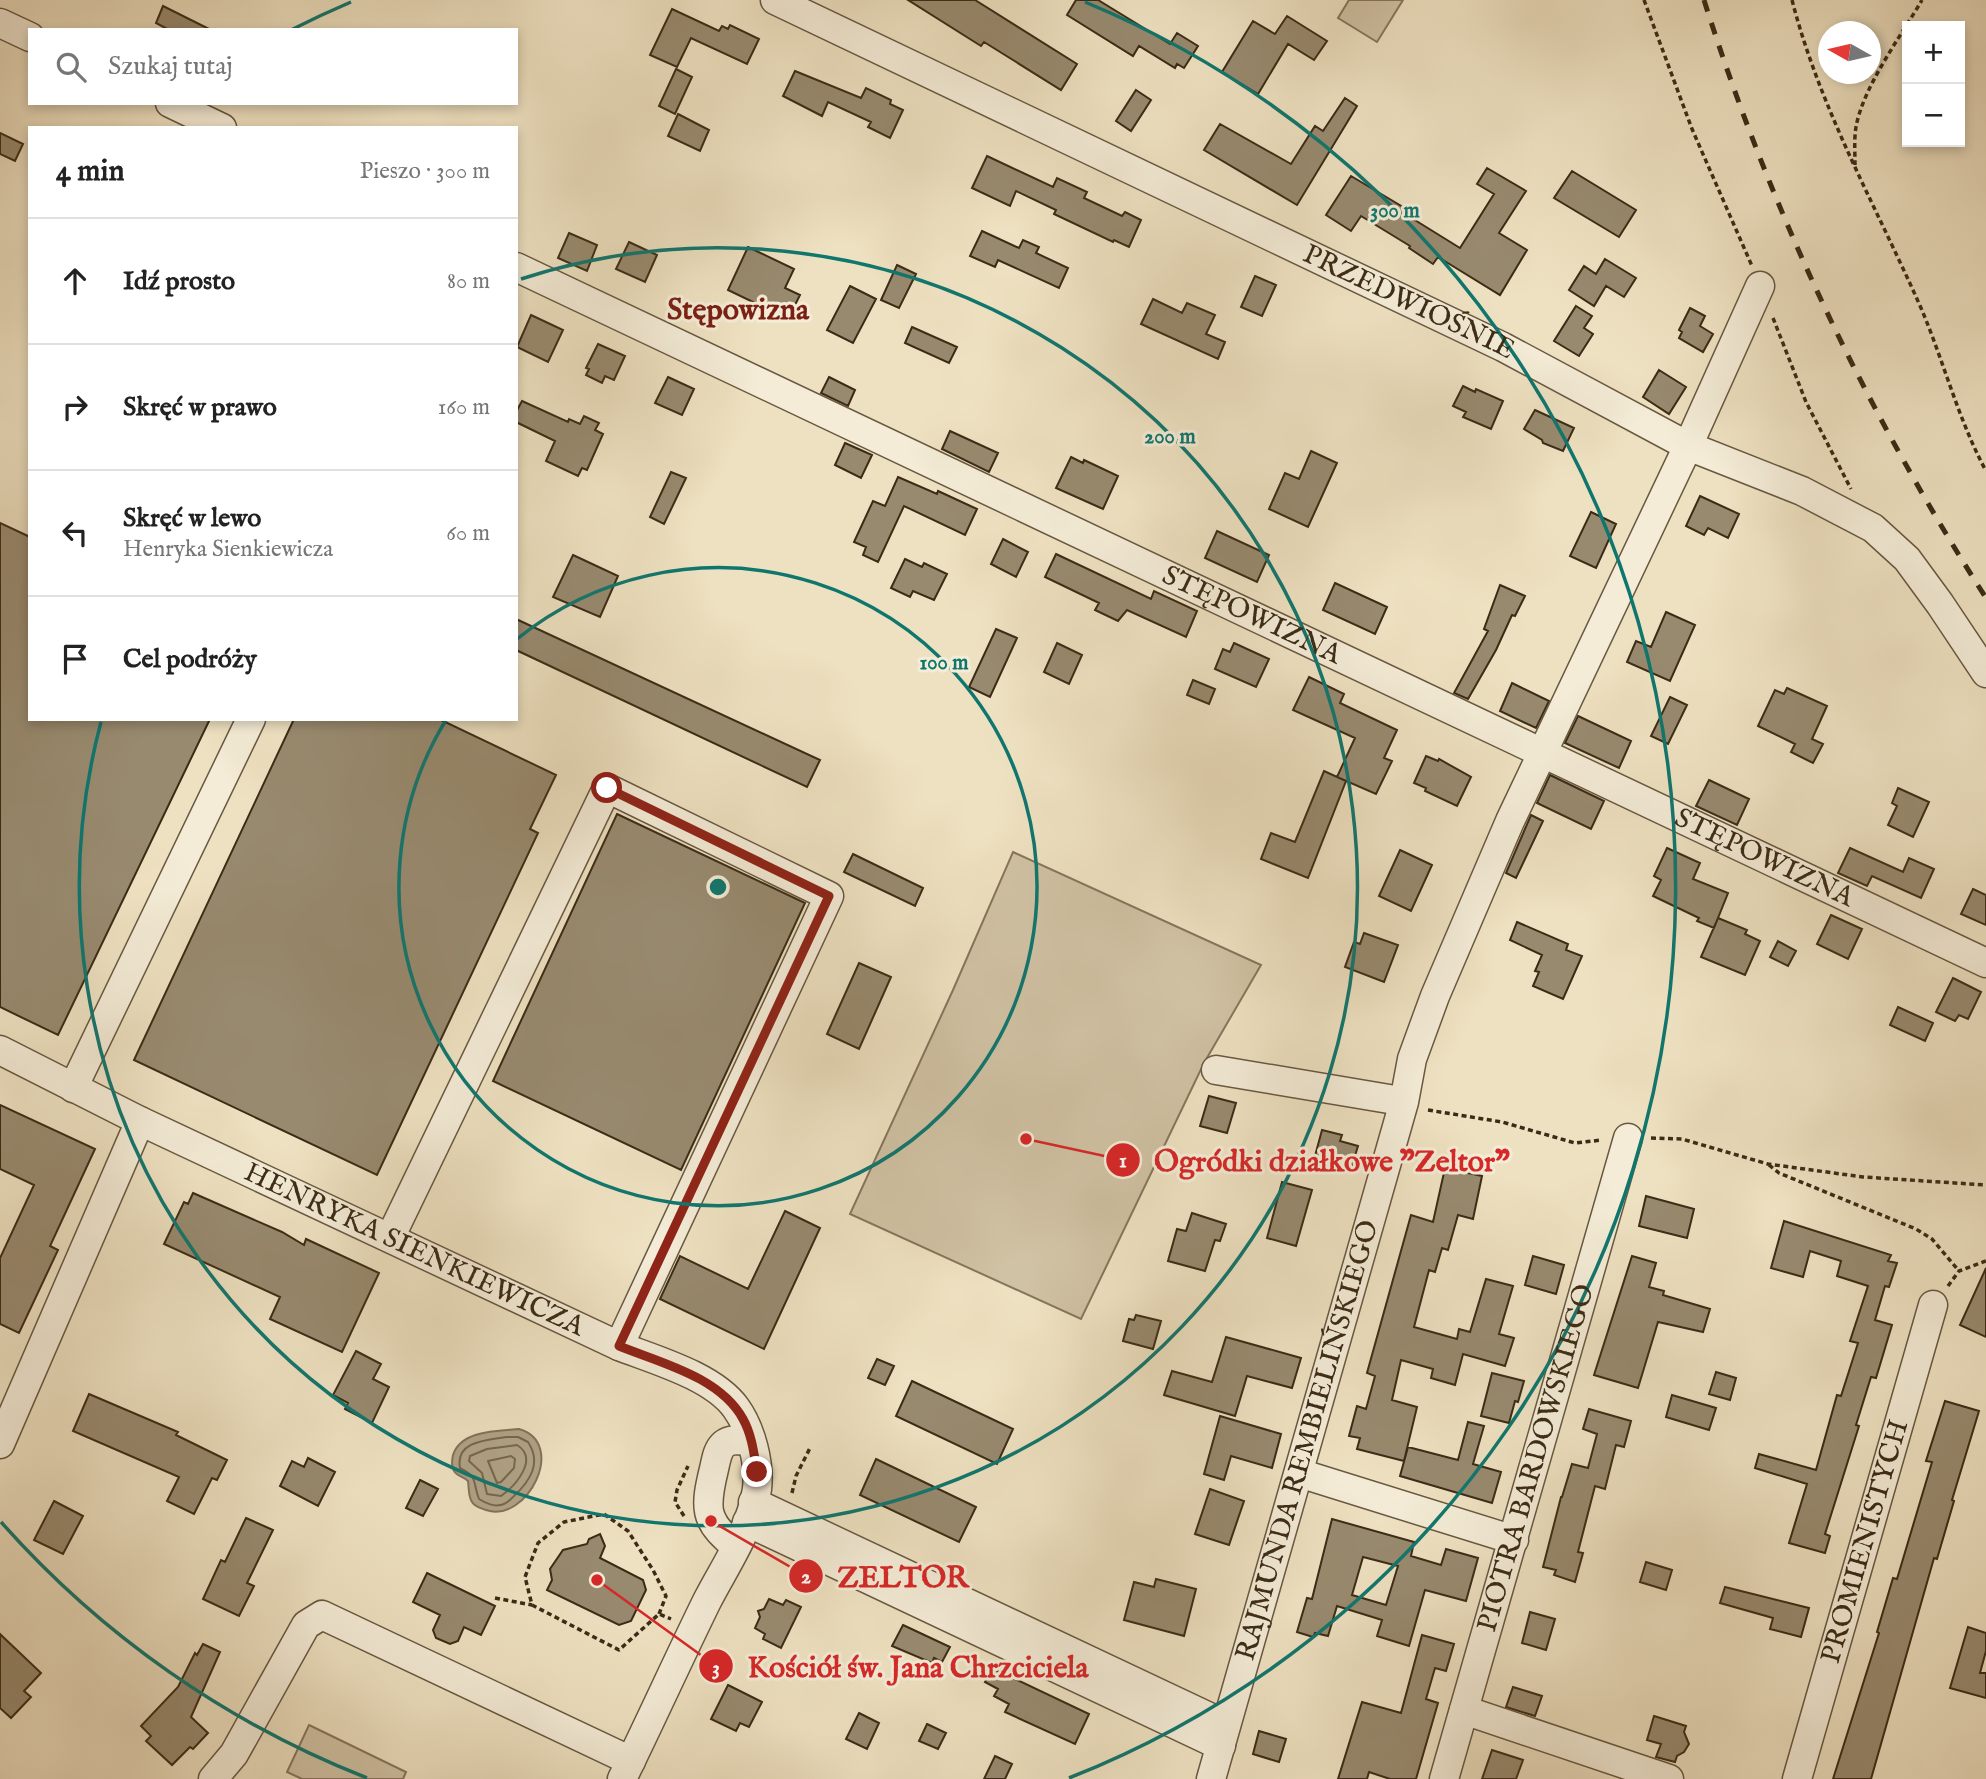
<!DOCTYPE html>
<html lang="pl">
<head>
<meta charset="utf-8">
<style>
  body { margin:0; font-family:"IM FELL English",serif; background:#f2f2f2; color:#222 }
  .controls { position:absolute; right:21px; top:21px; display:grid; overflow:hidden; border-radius:0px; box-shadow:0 4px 10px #0003 }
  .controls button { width:63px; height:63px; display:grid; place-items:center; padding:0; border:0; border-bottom:2px solid #e0e0e0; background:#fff; color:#222; font:35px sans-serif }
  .compass { position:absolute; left:1818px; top:21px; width:63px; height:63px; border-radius:50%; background:#fff; box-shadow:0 4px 10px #0003; rotate:278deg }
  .stop { position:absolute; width:21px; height:21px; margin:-16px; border:5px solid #8f2418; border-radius:50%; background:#fff }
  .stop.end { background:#8f2418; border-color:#fff; box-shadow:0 2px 7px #0008 }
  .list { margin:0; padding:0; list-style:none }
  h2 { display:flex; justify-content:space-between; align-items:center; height:91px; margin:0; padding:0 28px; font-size:30px }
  h2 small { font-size:23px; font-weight:400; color:#767676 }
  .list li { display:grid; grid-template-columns:46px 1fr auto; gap:21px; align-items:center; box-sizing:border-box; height:126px; padding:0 28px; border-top:2px solid #e0e0e0 }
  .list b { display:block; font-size:26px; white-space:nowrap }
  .list p { margin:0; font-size:23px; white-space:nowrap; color:#767676 }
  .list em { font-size:23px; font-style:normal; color:#767676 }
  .icon { flex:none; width:38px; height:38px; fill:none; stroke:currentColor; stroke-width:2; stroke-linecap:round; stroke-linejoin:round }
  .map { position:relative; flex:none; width:1986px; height:1779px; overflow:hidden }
  .search { position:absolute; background:#fff; box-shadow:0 4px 10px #0003; left:28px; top:28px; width:490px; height:77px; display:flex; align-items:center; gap:18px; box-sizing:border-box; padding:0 24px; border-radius:0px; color:#767676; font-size:26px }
  .panel { position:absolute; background:#fff; box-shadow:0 4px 10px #0003; left:28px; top:126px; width:490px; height:595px; border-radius:0px }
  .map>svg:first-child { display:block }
</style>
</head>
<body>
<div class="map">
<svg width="1986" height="1779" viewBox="0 0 1986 1779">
  <rect width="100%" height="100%" fill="#eee1c1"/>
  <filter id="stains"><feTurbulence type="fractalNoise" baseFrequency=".00286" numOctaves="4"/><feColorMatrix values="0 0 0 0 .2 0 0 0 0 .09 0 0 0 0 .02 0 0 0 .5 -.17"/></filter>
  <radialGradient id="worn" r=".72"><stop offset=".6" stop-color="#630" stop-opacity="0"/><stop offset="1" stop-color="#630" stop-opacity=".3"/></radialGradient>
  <path fill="#d0c2a4" stroke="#86765d" stroke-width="2" d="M1349 0H1403L1377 42 1338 18Z
    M1013 852 1261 965 1204 1063 1081 1319 850 1214 953 990Z
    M309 1725 406 1772 403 1779H302L287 1772Z"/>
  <path fill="#b1a387" stroke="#82735a" stroke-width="2" d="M519 1429C568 1443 527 1524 486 1510 481 1508 475 1507 472 1502 468 1496 469 1487 468 1481 464 1477 457 1476 454 1471 451 1467 452 1460 453 1455 461 1430 497 1431 519 1429Z"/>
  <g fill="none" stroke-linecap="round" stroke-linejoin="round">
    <path stroke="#76674e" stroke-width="2" d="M506 1437H518L528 1442C542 1463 530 1481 514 1496 510 1500 506 1505 500 1505 493 1507 484 1502 479 1499 472 1481 479 1478 460 1468 455 1441 487 1440 506 1437Z
      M517 1445C540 1459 514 1487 501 1496L487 1494 482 1473 469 1461 470 1456 487 1449Z
      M511 1456 515 1459 514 1468 501 1482 497 1483 488 1461Z"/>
  </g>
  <path fill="#988a6f" stroke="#3b2b16" stroke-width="2" fill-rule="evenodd" d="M908 0H975L1077 64 1061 90 984 42 981 46Z
    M1076 0H1098L1170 44 1177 33 1198 46 1184 68 1177 64 1175 68 1139 46 1133 56 1067 15Z
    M163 6 211 30H169L156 23Z
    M672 9 719 31 722 26 728 29 730 25 759 39 747 64 691 38 677 67 650 55Z
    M1287 16 1327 41 1314 60 1288 44 1258 94 1222 72 1253 21 1275 34Z
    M676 69 692 77 675 114 659 106Z
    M795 71 861 98 866 88 891 100 890 104 903 110 890 138 868 127 871 122 828 102 822 116 783 96Z
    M1136 90 1151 100 1131 131 1116 121Z
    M1345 98 1357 106 1297 205 1204 150 1220 124 1291 164 1315 126 1323 131Z
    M678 114 709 130 700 151 668 136Z
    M0 133 23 144 15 161 0 154Z
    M987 156 1053 187 1057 178 1087 192 1084 198 1122 216 1125 212 1141 220 1129 247 1114 240 1113 242 1054 214 1056 210 1016 191 1010 206 972 188Z
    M1487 168 1526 191 1499 233 1527 250 1500 295 1438 257 1433 264 1409 248 1410 246 1361 216 1351 231 1326 215 1351 176 1413 213 1410 217 1460 248 1494 194 1477 184Z
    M1572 171 1636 210 1619 237 1554 198Z
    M982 231 1019 248 1023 240 1039 247 1036 253 1068 268 1059 288 998 260 995 267 970 256Z
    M569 233 597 245 587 271 558 258Z
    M629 242 657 255 645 282 616 269Z
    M748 247 794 269 785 288 800 295 788 319 728 290Z
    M1605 259 1636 278 1624 297 1606 286 1594 306 1569 290 1584 266 1596 274Z
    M897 265 916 274 899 308 881 300Z
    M1255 276 1276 285 1262 316 1241 307Z
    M850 286 876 299 853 343 827 330Z
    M1153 299 1182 313 1187 303 1215 315 1206 334 1225 342 1218 359 1141 324Z
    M1576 306 1592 316 1584 328 1593 334 1579 356 1554 341Z
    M1690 308 1705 316 1700 326 1713 334 1703 352 1679 338 1682 332 1679 330Z
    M531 315 563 330 548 362 517 347Z
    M912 327 957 347 949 363 905 343Z
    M598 344 625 356 614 380 605 376 602 383 586 375 589 369 586 368Z
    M1659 370 1686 387 1669 414 1643 397Z
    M668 377 694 389 682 415 655 403Z
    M829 377 855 390 848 406 821 393Z
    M1463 386 1475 392 1476 389 1503 401 1491 429 1463 417 1466 412 1453 406Z
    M522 401 568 422 569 419 580 424 584 416 599 423 595 430 603 434 587 470 582 468 578 476 546 461 555 441 516 422V412Z
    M1535 410 1574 428 1563 451 1543 443 1542 440 1524 429Z
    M950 431 998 453 989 472 942 449Z
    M845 443 872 455 861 478 835 465Z
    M1311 451 1337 463 1308 527 1269 509 1285 473 1299 479Z
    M1071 457 1083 463 1084 460 1118 476 1103 509 1056 488Z
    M671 472 686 478 664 524 650 517Z
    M898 477 937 494 938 491 977 509 965 535 904 506 878 562 863 555 866 547 854 542 873 501 885 506Z
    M1700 496 1739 514 1728 538 1708 528 1704 535 1686 526Z
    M1591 512 1616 524 1596 568 1570 556Z
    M0 523 30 537V719H210L58 1035 0 1007Z
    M1217 531 1269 555 1257 582 1205 558Z
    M1003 539 1028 552 1016 577 991 564Z
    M1056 554 1151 599 1154 591 1197 611 1186 637 1127 610 1118 621 1095 610 1099 603 1045 577Z
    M573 555 618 576 600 617 553 597Z
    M905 559 922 567 924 563 947 574 934 600 913 591 910 597 891 588Z
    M1335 583 1387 607 1375 634 1323 610Z
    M1500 585 1525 596 1515 616 1512 615 1496 650 1468 699 1454 693 1488 631 1484 629Z
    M1666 612 1695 625 1670 681 1627 662 1636 641 1651 647Z
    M516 619 820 760 807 787 516 650Z
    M996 629 1017 638 990 697 969 687Z
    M1057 643 1082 655 1069 684 1044 672Z
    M1234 643 1269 659 1256 687 1215 669 1223 649 1230 652Z
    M1309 677 1344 694 1340 703 1397 730 1384 758 1392 761 1376 794 1337 777 1355 738 1293 710Z
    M1193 680 1215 689 1209 704 1187 695Z
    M1512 683 1549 701 1536 728 1500 711Z
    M1787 688 1827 706 1812 739 1823 744 1813 763 1791 752 1795 744 1758 726 1775 690 1784 694Z
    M1670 697 1687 705 1668 744 1651 736Z
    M1578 716 1631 741 1619 768 1565 743Z
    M294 719H439L556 775 530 829 538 833 377 1175 134 1060Z
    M1426 756 1438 761 1439 759 1471 777 1457 806 1425 791 1426 788 1414 783Z
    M1324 771 1346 781 1308 878 1261 859 1271 833 1295 842Z
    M1550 775 1604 801 1591 829 1537 803Z
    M1709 780 1749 799 1737 825 1696 806Z
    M1898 788 1929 802 1913 837 1888 825 1897 806 1892 803Z
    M617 814 805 903 681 1170 493 1081Z
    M1531 815 1543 821 1516 878 1506 873Z
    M1667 848 1700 863 1693 879 1728 893 1714 928 1697 921 1699 918 1653 896 1661 880 1654 876Z
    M1850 848 1903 872 1909 858 1934 869 1921 898 1872 876 1867 886 1838 873Z
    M1400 850 1432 865 1411 911 1379 896Z
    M853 854 923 888 915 906 844 872Z
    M1973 889 1986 895V925L1961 914Z
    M1831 915 1862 929 1848 959 1817 944Z
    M1718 918 1747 930 1745 934 1760 941 1745 975 1701 957Z
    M1517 922 1568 944 1566 950 1582 956 1563 999 1533 986 1539 972 1535 971 1542 955 1510 940Z
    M1364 933 1398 945 1384 982 1345 967 1354 942 1360 944Z
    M1778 941 1796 951 1788 966 1770 957Z
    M859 963 891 977 859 1049 827 1034Z
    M1953 978 1981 992 1968 1019 1959 1015 1955 1021 1936 1012Z
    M1898 1007 1933 1023 1925 1041 1890 1025Z
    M1209 1096 1236 1103 1227 1133 1200 1126Z
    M0 1105 95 1149 50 1246 58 1250 19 1333 0 1324V1258L34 1185 0 1169Z
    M1322 1130 1342 1135 1340 1141 1358 1146 1350 1172 1333 1167 1331 1173 1312 1167Z
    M1445 1168 1482 1176 1473 1219 1458 1215 1448 1250 1442 1248 1435 1272 1429 1270 1414 1327 1457 1339 1459 1329 1470 1332 1486 1279 1513 1286 1499 1334 1514 1338 1505 1366 1463 1354 1455 1385 1431 1378 1433 1369 1401 1360 1392 1400 1417 1407 1404 1461 1357 1449 1360 1438 1349 1436 1357 1406 1366 1409 1375 1376 1367 1373 1411 1215 1433 1222Z
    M1282 1182 1312 1190 1296 1246 1267 1238Z
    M193 1193 282 1232 304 1245 306 1239 379 1273 342 1352 270 1319 280 1297 164 1244 184 1202 188 1204Z
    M1646 1196 1694 1209 1687 1238 1639 1226Z
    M785 1211 820 1228 764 1349 660 1299 680 1256 748 1289Z
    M1192 1213 1226 1224 1220 1241 1215 1240 1205 1271 1168 1261 1177 1229 1186 1231Z
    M1784 1221 1891 1255 1888 1261 1897 1263 1889 1287 1885 1286 1875 1320 1892 1325 1876 1378 1871 1377 1856 1425 1859 1426 1825 1534 1830 1536 1825 1553 1789 1543 1807 1484 1755 1468 1759 1454 1816 1470 1837 1395 1841 1396 1858 1343 1850 1341 1868 1286 1837 1276 1841 1261 1810 1251 1803 1277 1771 1268Z
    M1533 1256 1564 1265 1556 1294 1525 1285Z
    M1632 1256 1656 1263 1649 1287 1664 1291 1663 1295 1710 1309 1703 1332 1658 1322 1638 1388 1594 1375Z
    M1986 1268V1337L1960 1325Z
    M1136 1315 1161 1321 1153 1349 1123 1341 1129 1319 1134 1320Z
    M1226 1337 1301 1358 1292 1388 1247 1376 1235 1416 1164 1395 1172 1371 1212 1382Z
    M356 1351 381 1364 373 1379 389 1387 372 1423 345 1409 348 1403 333 1395Z
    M877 1359 894 1366 885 1385 868 1378Z
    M1716 1372 1736 1378 1730 1400 1709 1394Z
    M1492 1373 1524 1381 1518 1402 1515 1401 1509 1423 1481 1416Z
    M912 1381 1013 1429 997 1464 896 1416Z
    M89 1394 178 1432 176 1435 227 1460 217 1480 212 1478 194 1514 167 1501 179 1477 73 1431Z
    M1672 1395 1716 1408 1709 1430 1666 1417Z
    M1945 1401 1979 1411 1952 1500 1954 1501 1937 1559 1934 1558 1871 1779H1833L1879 1633 1877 1632 1893 1578 1897 1579 1932 1462 1926 1461Z
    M1589 1409 1631 1421 1624 1447 1616 1445 1605 1489 1595 1486 1578 1552 1583 1553 1575 1582 1554 1575 1556 1570 1543 1567 1561 1497H1562L1572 1464 1588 1468 1597 1434 1583 1429Z
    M1220 1416 1281 1434 1272 1468 1231 1456 1224 1480 1204 1474Z
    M1468 1422 1484 1426 1473 1464 1501 1472 1492 1503 1400 1476 1408 1447 1458 1460Z
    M308 1458 335 1472 318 1506 280 1486 292 1461 304 1467Z
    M876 1459 976 1507 959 1542 860 1495Z
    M420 1480 438 1489 423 1516 406 1508Z
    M1210 1489 1244 1501 1229 1545 1195 1534Z
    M54 1501 83 1516 63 1554 34 1540Z
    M246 1518 273 1530 247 1583 254 1586 239 1616 203 1599 221 1560 225 1562Z
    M1332 1519 1414 1542 1411 1556 1441 1565 1446 1549 1478 1558 1466 1601 1425 1590 1409 1646 1377 1636 1382 1620 1337 1606 1328 1636 1315 1633 1313 1637 1297 1632 1307 1598 1312 1599ZM1363 1557 1398 1566 1386 1605 1352 1595Z
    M600 1534 605 1546 600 1558 643 1580 646 1590 631 1621 619 1625 547 1590 552 1580 550 1569 563 1550 587 1544 589 1539Z
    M1646 1562 1672 1570 1666 1590 1640 1582Z
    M427 1573 495 1606 481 1635 464 1627 458 1641 450 1644 436 1638 433 1630 440 1615 413 1602Z
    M1156 1579 1196 1589 1184 1636 1124 1620 1134 1582 1154 1587Z
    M1725 1587 1809 1608 1801 1637 1770 1629 1773 1618 1720 1603Z
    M769 1599 783 1605 786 1600 801 1607 781 1648 763 1639 765 1634 755 1628 760 1617 758 1611 764 1609Z
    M1530 1612 1555 1619 1546 1650 1522 1643Z
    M903 1625 950 1647 942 1662 934 1658 932 1663 892 1646Z
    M1968 1627 1986 1633V1651L1980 1673H1986V1698L1950 1688Z
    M0 1634 41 1673 24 1691 31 1697 11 1718 0 1708Z
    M1422 1635 1454 1644 1446 1671 1435 1668 1426 1699 1438 1703 1416 1779H1390L1369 1772 1367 1779H1338L1362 1702 1401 1713Z
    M203 1644 220 1652 191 1717 208 1733 193 1749 190 1747 172 1765 146 1741 151 1736 141 1726 178 1687 195 1653 197 1655Z
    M992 1668 1089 1714 1075 1744 1005 1712 1009 1704 994 1696 998 1689 985 1682Z
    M728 1685 762 1702 749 1727 740 1723 736 1731 711 1719Z
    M1513 1687 1542 1696 1535 1716 1506 1707Z
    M859 1713 879 1723 867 1749 846 1739Z
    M1654 1716 1686 1726 1684 1732 1689 1744 1684 1752 1677 1756 1675 1762 1656 1757 1661 1744 1647 1740Z
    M927 1724 946 1733 938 1749 919 1741Z
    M1259 1731 1286 1739 1279 1762 1253 1754Z
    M1492 1750 1523 1760 1516 1779H1482Z
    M995 1756 1012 1764 1005 1779H984Z"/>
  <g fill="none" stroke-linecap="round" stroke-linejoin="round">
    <defs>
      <g id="minor">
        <path id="s1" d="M775 0 1503 347 1688 446 1802 491 1873 528 1907 559 1940 604 1986 673"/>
        <path d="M0 23 30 37"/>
        <path d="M170 103 222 128"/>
        <path id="s2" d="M516 267 1986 963"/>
        <path id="s3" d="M0 1050 140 1121 619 1346C655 1360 713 1376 736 1408 751 1429 760 1463 757 1489 751 1529 725 1566 707 1601 678 1660 651 1720 622 1779"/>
        <path d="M1216 1070 1389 1099 1402 1104"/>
        <path d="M73 1088 251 719"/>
        <path d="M390 1238 607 788 829 896 619 1346"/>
        <path d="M0 1444 140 1121"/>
        <path d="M1299 1473 1514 1540"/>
        <path d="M753 1502 1226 1725"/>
        <path d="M747 1522 1221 1746"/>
        <path d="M736 1546C703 1522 705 1506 714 1469 716 1461 717 1450 724 1444 731 1438 743 1441 751 1441"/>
        <path d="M1464 1710 1669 1779"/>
        <path d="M213 1779 234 1754 306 1625 322 1615 631 1761"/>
        <path id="s4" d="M1211 1779 1404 1102 1412 1059 1435 996 1510 821 1688 446 1760 286"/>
        <path id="s5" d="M1444 1779 1628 1138"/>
        <path id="s6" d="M1797 1779 1933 1305"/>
      </g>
    </defs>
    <use href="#minor" stroke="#685841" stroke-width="31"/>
    <path stroke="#3b2b16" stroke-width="3.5" stroke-dasharray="5 3.5" stroke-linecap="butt" d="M1644 0 1692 129 1752 266
      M1792 0C1820 109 1876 206 1921 308 1944 362 1958 419 1986 471
      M1855 165C1855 153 1854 139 1856 127 1863 87 1901 36 1922 0
      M1773 318 1806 402 1851 489
      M1428 1110 1502 1122 1575 1143 1602 1140
      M1651 1138 1682 1139 1768 1164 1863 1177 1986 1185
      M1769 1165 1779 1173 1916 1229 1932 1239 1959 1271
      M1948 1286 1959 1271 1986 1261
      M792 1493 796 1476 810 1448
      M684 1516 675 1502 677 1490 688 1466
      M495 1598 532 1605
      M659 1614 666 1596 653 1570 628 1531 604 1514 564 1522 538 1543 525 1577 532 1605 619 1650 659 1614 671 1619"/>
    <use href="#minor" stroke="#f4ecd7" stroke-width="28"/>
    <path stroke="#3b2b16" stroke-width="5" stroke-dasharray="12 12" stroke-linecap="butt" d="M1704 0C1771 212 1866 411 1986 598"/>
  </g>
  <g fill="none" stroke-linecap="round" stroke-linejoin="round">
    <path stroke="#8f2418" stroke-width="9" d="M607 788 829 896 619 1346C661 1363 720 1377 743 1419 752 1435 754 1454 757 1472"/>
  </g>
  <g fill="none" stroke="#0f766e" stroke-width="3.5">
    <path d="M517 639A319 319 0 1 1 446 720"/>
    <path d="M521 279A639 639 0 1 1 101 722"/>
    <path d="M367 1778A958 958 0 0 1 1 1522M291 30A958 958 0 0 1 351 2M1085 2A958 958 0 0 1 1069 1778"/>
  </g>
  <g text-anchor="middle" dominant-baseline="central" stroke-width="6" stroke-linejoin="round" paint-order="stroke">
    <g font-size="28" fill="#3b2b16" stroke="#f4ecd7">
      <text stroke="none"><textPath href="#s1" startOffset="702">PRZEDWIOŚNIE</textPath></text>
      <text stroke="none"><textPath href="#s2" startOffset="814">STĘPOWIZNA</textPath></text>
      <text stroke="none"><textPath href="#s2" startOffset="1381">STĘPOWIZNA</textPath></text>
      <text stroke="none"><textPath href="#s3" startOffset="460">HENRYKA SIENKIEWICZA</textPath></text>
      <text stroke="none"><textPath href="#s4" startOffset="352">RAJMUNDA REMBIELIŃSKIEGO</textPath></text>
      <text stroke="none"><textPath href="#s5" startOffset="334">PIOTRA BARDOWSKIEGO</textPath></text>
      <text stroke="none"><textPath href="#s6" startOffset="247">PROMIENISTYCH</textPath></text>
    </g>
    <g font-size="30" font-weight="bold" fill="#7a1f14" stroke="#f4ecd7">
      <text x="738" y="311">Stępowizna</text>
    </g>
  </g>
  <circle cx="718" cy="887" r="10" fill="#0f766e" stroke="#f4ecd7" stroke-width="3.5"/>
  <g font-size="21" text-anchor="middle" font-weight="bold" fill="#0f766e" stroke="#f4ecd7" stroke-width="6" stroke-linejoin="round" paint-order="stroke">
    <text x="1395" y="217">300 m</text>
    <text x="1170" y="443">200 m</text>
    <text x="944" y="669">100 m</text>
  </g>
  <path fill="none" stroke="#d62828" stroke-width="2.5" d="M1026 1139L1123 1160M711 1521L806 1576M597 1580L716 1666"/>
  <g fill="#d62828" stroke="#f4ecd7" stroke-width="2.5">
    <circle cx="1026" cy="1139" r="7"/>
    <circle cx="711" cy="1521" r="7"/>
    <circle cx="597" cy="1580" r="7"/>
    <circle cx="1123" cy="1160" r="18"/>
    <circle cx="806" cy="1576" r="18"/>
    <circle cx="716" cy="1666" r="18"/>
  </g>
  <g font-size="21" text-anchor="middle" font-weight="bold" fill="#fff">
    <text x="1123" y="1167">1</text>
    <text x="806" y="1583">2</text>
    <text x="716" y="1674">3</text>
  </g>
  <g font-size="30" text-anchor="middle" font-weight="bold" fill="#d62828" stroke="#f4ecd7" stroke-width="6" stroke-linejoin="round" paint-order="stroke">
    <text x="1332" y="1171">Ogródki działkowe "Zeltor"</text>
    <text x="903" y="1587">ZELTOR</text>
    <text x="918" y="1677">Kościół św. Jana Chrzciciela</text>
  </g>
  <rect width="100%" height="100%" filter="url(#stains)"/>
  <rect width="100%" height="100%" fill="url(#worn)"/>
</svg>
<div class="controls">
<button>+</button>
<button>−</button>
</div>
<svg class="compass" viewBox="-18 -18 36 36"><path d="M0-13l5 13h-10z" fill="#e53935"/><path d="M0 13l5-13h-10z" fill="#767676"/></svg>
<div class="stop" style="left:607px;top:788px"></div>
<div class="stop end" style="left:757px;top:1472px"></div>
<div class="search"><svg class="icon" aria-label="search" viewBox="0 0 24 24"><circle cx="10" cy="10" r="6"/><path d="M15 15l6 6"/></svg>Szukaj tutaj</div>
<section class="panel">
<h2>4 min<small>Pieszo · 300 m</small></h2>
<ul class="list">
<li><svg class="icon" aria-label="ahead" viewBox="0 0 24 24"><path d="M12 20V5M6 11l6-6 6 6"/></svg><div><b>Idź prosto</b></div><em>80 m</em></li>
<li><svg class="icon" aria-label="right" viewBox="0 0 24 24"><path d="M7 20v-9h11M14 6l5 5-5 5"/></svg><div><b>Skręć w prawo</b></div><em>160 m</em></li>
<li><svg class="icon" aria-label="left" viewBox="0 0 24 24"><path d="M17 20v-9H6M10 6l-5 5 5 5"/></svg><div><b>Skręć w lewo</b><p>Henryka Sienkiewicza</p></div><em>60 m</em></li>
<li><svg class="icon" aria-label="arrive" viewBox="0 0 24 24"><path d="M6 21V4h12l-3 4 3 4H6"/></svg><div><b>Cel podróży</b></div></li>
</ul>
</section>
</div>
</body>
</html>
